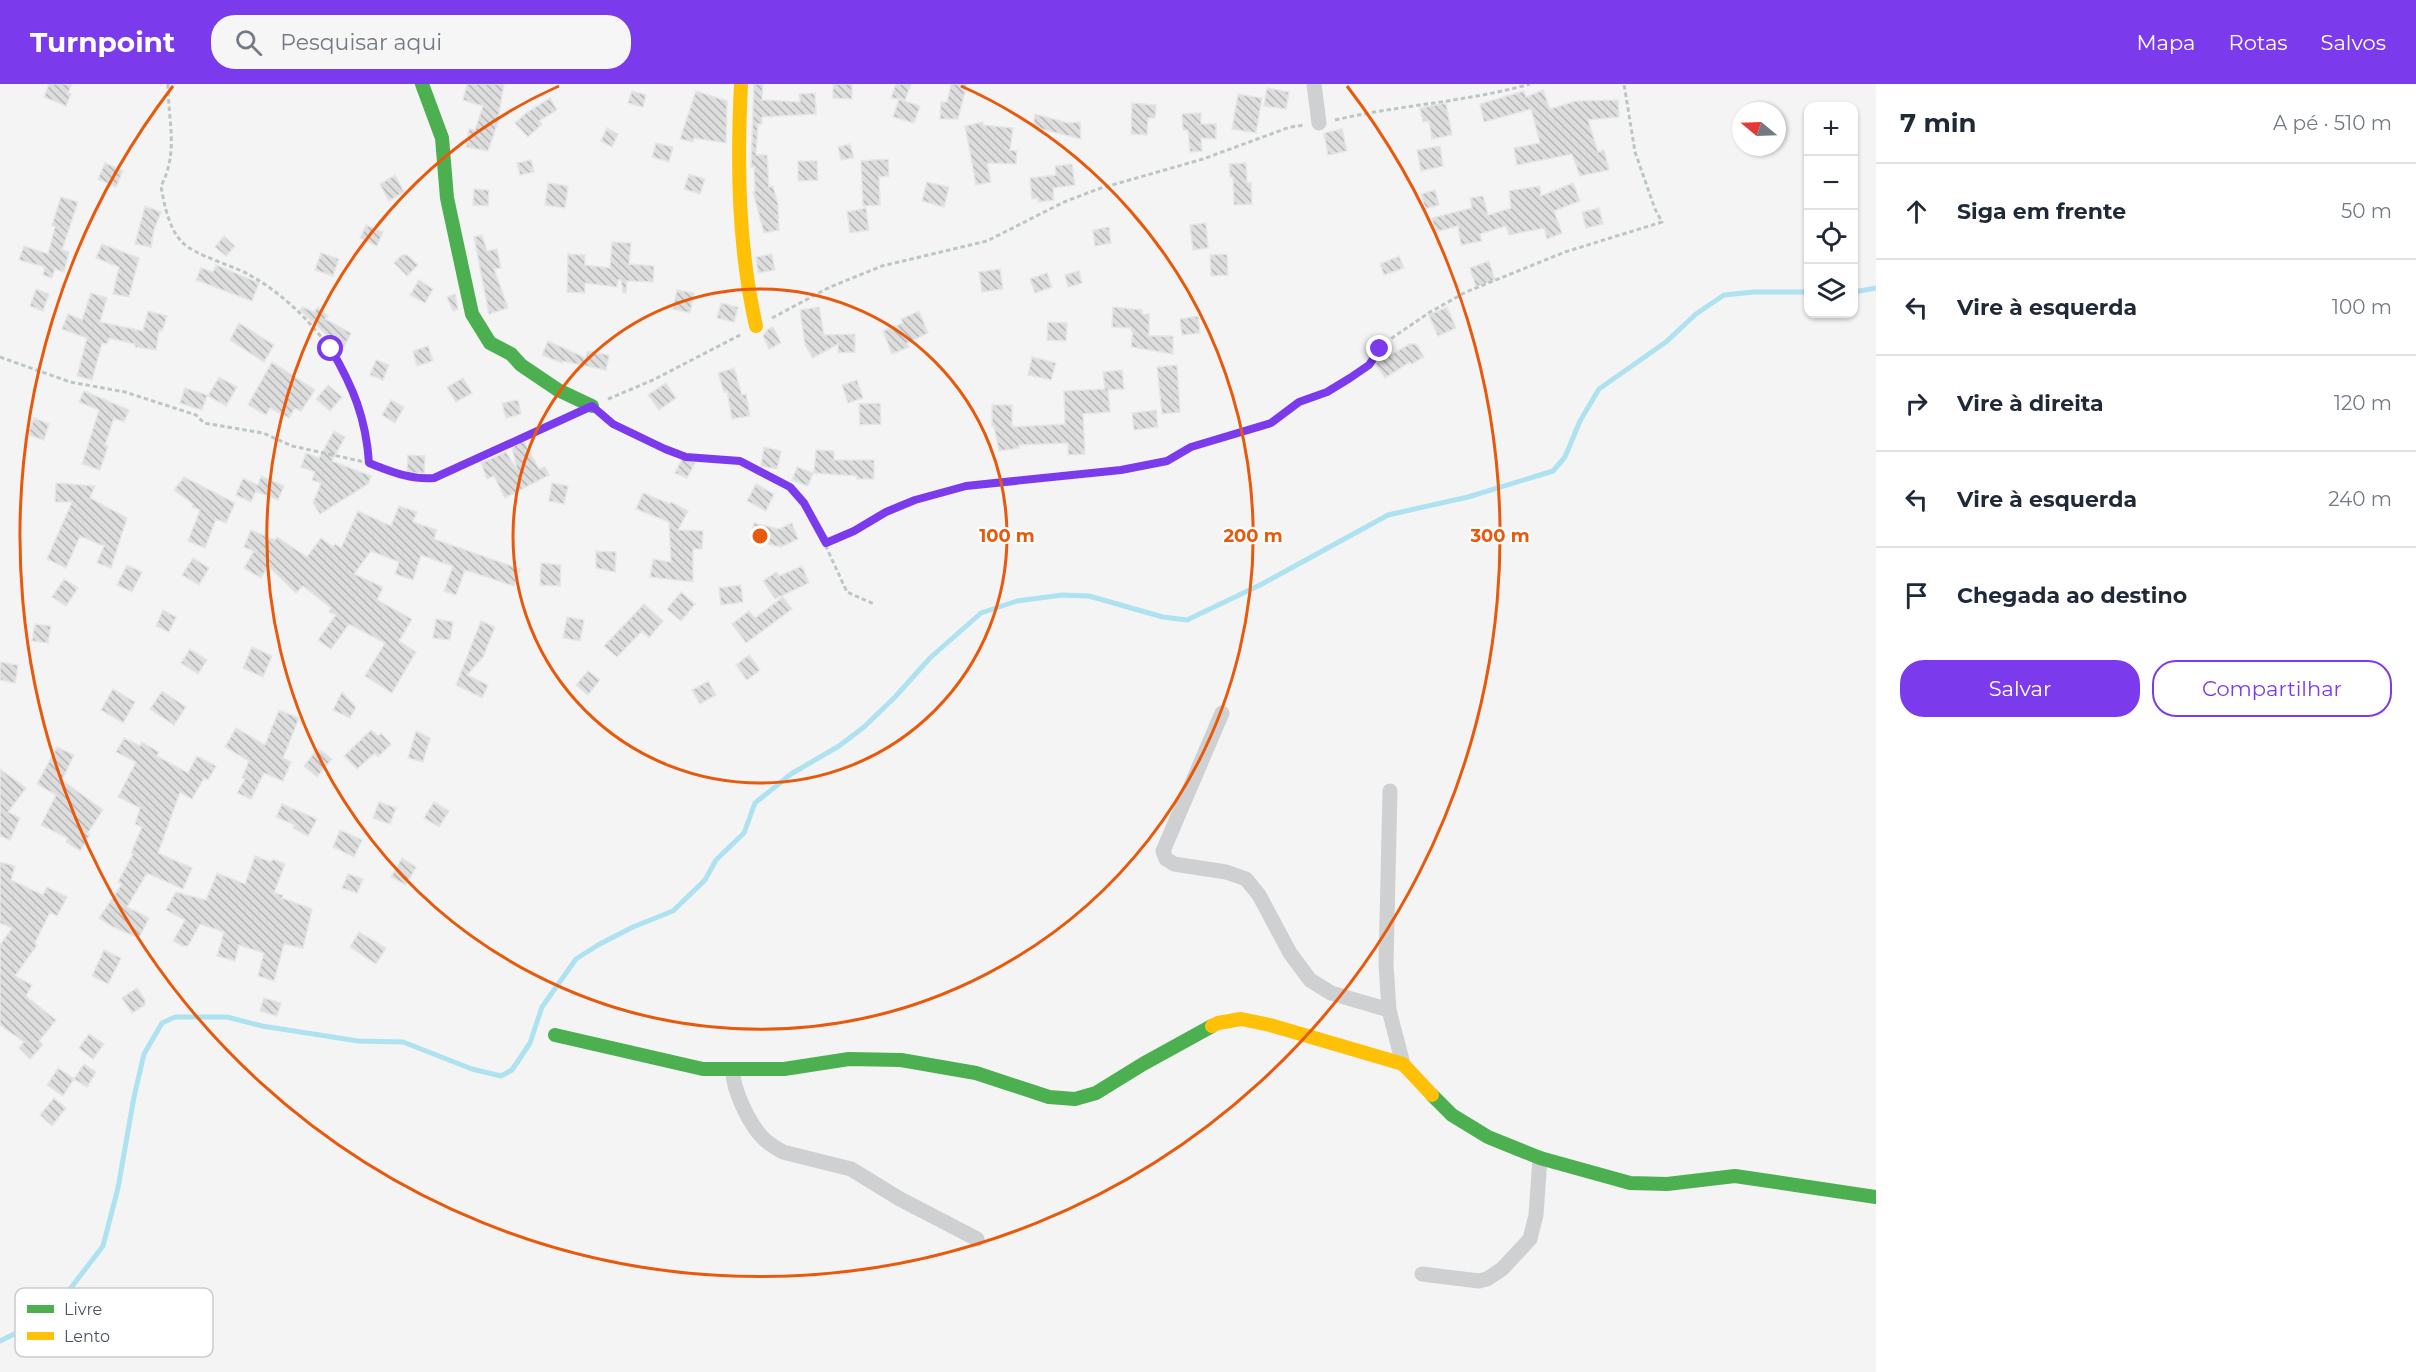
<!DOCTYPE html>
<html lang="pt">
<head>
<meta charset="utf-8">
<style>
  body { margin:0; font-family:Montserrat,sans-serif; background:#f6f6f7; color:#1f2937 }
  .controls { position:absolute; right:18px; top:18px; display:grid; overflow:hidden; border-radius:12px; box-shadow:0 2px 4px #0004 }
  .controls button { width:54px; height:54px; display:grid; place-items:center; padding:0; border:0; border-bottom:2px solid #e0e1e3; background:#fff; color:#1f2937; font:30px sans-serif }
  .compass { position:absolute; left:1732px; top:18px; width:54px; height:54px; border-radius:50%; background:#fff; box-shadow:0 2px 4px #0004; rotate:289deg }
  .stop { position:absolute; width:18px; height:18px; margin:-14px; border:4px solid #7c3aed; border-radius:50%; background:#fff }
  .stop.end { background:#7c3aed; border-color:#fff; box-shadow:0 2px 6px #0008 }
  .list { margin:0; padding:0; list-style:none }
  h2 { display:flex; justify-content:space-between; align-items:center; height:78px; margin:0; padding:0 24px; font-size:26px }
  h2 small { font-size:20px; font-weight:400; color:#747a83 }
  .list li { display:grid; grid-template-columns:39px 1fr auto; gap:18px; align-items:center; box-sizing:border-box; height:96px; padding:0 24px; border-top:2px solid #e0e1e3 }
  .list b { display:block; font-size:22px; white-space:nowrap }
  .list em { font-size:20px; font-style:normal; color:#747a83 }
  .actions { display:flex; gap:12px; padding:18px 24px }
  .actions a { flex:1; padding:14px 0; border:2px solid #7c3aed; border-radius:24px; text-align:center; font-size:21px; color:#7c3aed }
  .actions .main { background:#7c3aed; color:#fff }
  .icon { flex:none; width:33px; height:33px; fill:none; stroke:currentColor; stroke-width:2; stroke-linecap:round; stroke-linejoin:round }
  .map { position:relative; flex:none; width:1876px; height:1288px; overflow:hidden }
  header { display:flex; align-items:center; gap:36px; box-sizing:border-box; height:84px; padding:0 30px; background:#7c3aed; color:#fff }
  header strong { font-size:28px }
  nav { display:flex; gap:33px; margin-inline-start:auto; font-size:21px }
  .search { width:420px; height:54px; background:#f6f6f7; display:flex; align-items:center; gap:15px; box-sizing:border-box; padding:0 21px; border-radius:24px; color:#747a83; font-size:22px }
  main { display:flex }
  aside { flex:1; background:#fff }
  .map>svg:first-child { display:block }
</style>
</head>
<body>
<header>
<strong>Turnpoint</strong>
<div class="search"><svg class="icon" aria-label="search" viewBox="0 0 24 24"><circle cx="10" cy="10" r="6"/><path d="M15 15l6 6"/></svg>Pesquisar aqui</div>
<nav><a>Mapa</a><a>Rotas</a><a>Salvos</a></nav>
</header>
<main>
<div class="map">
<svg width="1876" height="1288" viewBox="0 0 1876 1288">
  <defs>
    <pattern id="building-back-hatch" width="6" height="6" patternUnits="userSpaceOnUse" patternTransform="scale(1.5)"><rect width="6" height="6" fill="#ddddde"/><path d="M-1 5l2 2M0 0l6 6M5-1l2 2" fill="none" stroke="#b5b6b7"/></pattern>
  </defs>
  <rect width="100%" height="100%" fill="#f4f4f4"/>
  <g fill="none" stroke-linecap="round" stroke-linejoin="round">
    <path stroke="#aee2f0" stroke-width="5" d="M1854 208 1876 204
      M0 1257 39 1238 60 1218 103 1162 118 1104 134 1013 144 970 162 939 175 933H227L262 942 358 957 403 958 472 985 501 992 512 986 530 959 542 923 576 875 598 861 633 843 673 827 705 796 716 776 744 749 755 719 791 690 839 662 864 643 895 613 930 574 981 529 1017 517 1062 511 1089 512 1163 533 1187 536 1262 500 1388 431 1468 413 1553 387 1565 373 1580 337 1599 305 1666 258 1696 230 1724 211 1754 208H1808"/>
  </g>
  <path fill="url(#building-back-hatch)" stroke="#e5e6e7" stroke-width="1.5" d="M49 0H72L68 9 71 10 66 22 44 13Z
    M467 0H504L497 41 488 67 466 63 469 45 475 46 483 22 463 16Z
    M754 0H763L762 16 800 18 799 10 815 9 816 30 762 33V40H758L756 71H767L769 103 773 102 778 120 779 146 764 149 753 108 755 107 754 83H751Z
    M833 0H852V15L833 14Z
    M896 0H911L905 16 891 14Z
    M951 0H967L958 35H940L941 18H947Z
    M1267 4 1289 8 1286 25 1264 22Z
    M1543 6 1550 25 1576 17 1618 16 1619 33 1588 36 1598 68 1604 66 1609 86 1580 92 1572 70 1517 81 1514 64 1540 59 1531 25 1484 38 1480 20 1524 7 1526 13Z
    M632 7 646 11 643 23 628 19Z
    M696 7 727 17 726 59 694 54 693 58 680 55Z
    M1238 10 1262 14 1256 49 1232 45Z
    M550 14 557 26 539 37 542 40 528 53 515 39 526 29Z
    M899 15 920 22 914 39 893 33Z
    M1132 19 1156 21 1155 34H1148L1147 51 1131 50Z
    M1446 19 1452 51 1432 55 1429 37 1423 38 1420 24Z
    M1201 29V40H1216V55L1201 54 1202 67 1190 68 1188 46H1183L1182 30Z
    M1035 30 1068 39 1080 38 1081 55 1033 43Z
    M983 38V41L1013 44 1010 66 1017 67 1016 80 987 79 991 98 976 101 965 42Z
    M607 44 618 50 612 63 601 57Z
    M1342 45 1347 67 1328 71 1324 49Z
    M656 59 673 63 669 78 652 73Z
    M850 60 854 74 841 76 838 63Z
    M1440 62 1443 82 1421 87 1417 66Z
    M888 75 889 92 879 93 880 121 863 122 861 77Z
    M531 76 534 88 520 91 517 79Z
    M798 77H817L818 96 798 97Z
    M105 79 123 87 116 103 98 95Z
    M1246 79 1247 99H1251L1252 120 1234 121 1233 93H1230L1229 80Z
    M1072 80 1075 101 1053 104 1054 116 1038 118V114L1032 115 1030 94 1056 91 1055 82Z
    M689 90 705 95 700 110 684 105Z
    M395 91 404 108 389 117 380 100Z
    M927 98 949 103 944 123 922 117Z
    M548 99 568 102 565 124 545 121Z
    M1573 99 1580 117 1554 127 1562 149 1547 155 1544 144 1509 151 1506 142 1480 150 1482 157 1461 161 1458 142 1435 148 1432 134 1472 124 1470 114 1483 112 1488 131 1511 124 1509 107 1540 102 1541 112Z
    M474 105 489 106 488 122 473 121Z
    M1435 106 1439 121 1425 125 1421 110Z
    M61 113 78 118 62 166 69 168 64 188 55 185 52 194 43 191 45 183 19 176 24 162 48 170 55 143 52 141Z
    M145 122 161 128 154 146 151 163 135 160Z
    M866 124 869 146 850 149 847 128Z
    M1599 124 1603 140 1586 144 1582 128Z
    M1206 139 1208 164 1193 166 1190 141Z
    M366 141 383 148 377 162 360 154Z
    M1109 143 1111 159 1095 162 1093 146Z
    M482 151 487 167 497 165 501 184 494 185 508 224 489 230 474 153Z
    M224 152 235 162 226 172 215 163Z
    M612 158 631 159 629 180 654 182 653 198 627 197 626 209H623L621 196H618L617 203 585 199V209L567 208 568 170 585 171V181L610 184Z
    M102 160 139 174 129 213 113 210 119 183 96 174Z
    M321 169 339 175 333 192 315 186Z
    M772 170 775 186 758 189 756 173Z
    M1227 170 1228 191 1211 192 1210 171Z
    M402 171H407L418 181 407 192 394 179Z
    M1399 172 1404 184 1384 191 1380 180Z
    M1489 177 1495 196 1476 203 1470 184Z
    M216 181 259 199 252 217 196 196 201 184 213 188Z
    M1000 185 1003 205 982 208 979 188Z
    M1079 187 1082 199 1068 203 1065 191Z
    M1047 189 1052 203 1035 209 1030 195Z
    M419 196 433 205 425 219 410 211Z
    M36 205 49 210 43 227 30 222Z
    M677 206 694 209 690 229 673 225Z
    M91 209 107 214 100 238 143 247 148 227 167 232 162 247 159 246 156 266 135 263V260L109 254 107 260 102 259 92 296 77 292 87 254 62 245 68 230 82 236Z
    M455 210 458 225 453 227 447 213Z
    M721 219 738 223 734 238 717 234Z
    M303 223 314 228 318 223 328 232 325 235 351 249 343 265 330 258 331 255 300 226Z
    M819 223 824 251 855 250V268L838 269V260L813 274 805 261 800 226Z
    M1113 223 1142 226V230H1149V252H1173V270L1131 263 1133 247H1131V244L1112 243Z
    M1447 223 1456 244 1438 252 1429 231Z
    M919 227 928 249 907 259 909 263 892 270 883 247 903 239 901 235Z
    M1198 232 1200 249 1182 251 1180 235Z
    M1048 238 1067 239 1066 257 1047 256Z
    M239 239 274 261 264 278 230 256Z
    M773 243 781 259 769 265 763 252 768 245Z
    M548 257 586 274 587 267 609 271 606 286 563 277 562 279 542 271Z
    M1410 260H1416L1424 273 1412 280 1410 278 1385 294 1375 279Z
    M428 262 433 277 417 282 413 267Z
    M1032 273 1056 279 1051 296 1028 291Z
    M376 276 389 281 383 296 370 291Z
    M272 278 315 306 301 327 295 324 289 334 270 324 266 331 248 321Z
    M1177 281 1180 328 1162 330 1157 283Z
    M734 284 742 311 746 310 750 332 732 335 727 307 724 308 718 289Z
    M1122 286 1124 305 1108 306 1110 328 1083 330 1085 370 1068 371V359L1019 361V364L999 367 994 342H992V321H1012V343L1065 340 1064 307 1105 305 1103 288Z
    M219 293 237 303 226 322 208 312Z
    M463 294 472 309 456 318 447 303Z
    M857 296 863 314 848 319 842 301Z
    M666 299 676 314 659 326 648 311Z
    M328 301 342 313 330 327 316 315Z
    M185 304 207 311 202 326 180 319Z
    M84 307 129 326 124 338 114 334 105 361 108 362 100 386 82 380 99 326 79 318Z
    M391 316 404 323 395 339 382 331Z
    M518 316 521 330 506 334 502 319Z
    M880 319 881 340 860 341 859 320Z
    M1156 326 1158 343 1134 346 1132 329Z
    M34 334 49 340 44 356 28 351Z
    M334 347 345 353 332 377 371 392 368 400 320 430 313 419 321 399 312 396 315 388 301 383 306 369 319 374Z
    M523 356 539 385 545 383 549 391 505 414 494 392 487 395 481 379 506 368 517 386 512 363Z
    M764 363 781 367 777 385 761 382Z
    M816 366 834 367V376H874V395H857V392L814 389Z
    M408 371 425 372 424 390 407 388Z
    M683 373 695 379 687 394 675 389Z
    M797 383 813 389 808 402 792 396Z
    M261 392 284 402 278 416 256 407 251 418 236 411 243 394 258 401Z
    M184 393 235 419 226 439 216 435 205 464 188 457 200 426 192 423 193 420 174 406Z
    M56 399 95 402 90 414 127 434 111 484 97 479 104 462 80 452 66 484 47 475 72 418H55Z
    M552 399 568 402 564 420 549 417Z
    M756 400 774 410 766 427 747 417Z
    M643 409 670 420 671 418 688 427 678 446 703 447 702 465H693V498L650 493 653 475 671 478 669 438 636 425Z
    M399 422 417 428 413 438 437 446 434 455 520 485 514 502 465 486 456 511 444 507 453 482 444 479 445 476 443 479 421 471 413 496 395 490 399 478 371 467 354 490 383 503 377 516 412 535 399 557 416 568 392 609 365 592 385 559 349 540 331 565 318 556 336 531 329 528 331 524 303 502 296 509 268 482 261 494 244 484 254 467 244 463 251 446 275 456 277 453 307 473 321 454 333 463 335 460 341 464 358 427 391 442Z
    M754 439 779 445 792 439 798 455 781 463 750 456Z
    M596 467 616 468 615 488 596 484Z
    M193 474 209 484 199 501 182 491Z
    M541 479 561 481 560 502 540 501Z
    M127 481 142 488 132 508 117 501Z
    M802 482 809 499 775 515 763 497 776 488 779 492Z
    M64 495 78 504 66 522 52 513Z
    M741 501 743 518 721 521 719 504Z
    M681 508 695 520 681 537 667 525Z
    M783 513 792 525 746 559 732 540 749 527 755 534Z
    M644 520 663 537 649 554 642 547 617 573 604 562Z
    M163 526 176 533 169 548 156 542Z
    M567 533 584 536 580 557 563 554Z
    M436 535 453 538 450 556 433 554Z
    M481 537 495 543 483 573 467 591 488 601 482 614 456 601Z
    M35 540 51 542 48 559 32 557Z
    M252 563 272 572 263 593 243 584Z
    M190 565 207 576 198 590 181 579Z
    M749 571 760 586 747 596 736 581Z
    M0 578 18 581 15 599 0 596Z
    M588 587 600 596 588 611 576 601Z
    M708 597 716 611 700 620 692 606Z
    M113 605 135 618 123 639 101 626Z
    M162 607 186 623 174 641 150 625Z
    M342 608 356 623 350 634 333 626Z
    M279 626 299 634 283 674 291 678 283 697 264 689 251 715 237 709 245 695 242 694 249 677 225 663 236 644 265 661Z
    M371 646 378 652 381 649 391 660 378 673 375 669 357 685 344 672Z
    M416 647 430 654 423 678 408 674Z
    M124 654 140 662 142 658 159 668 157 672 188 689 197 672 216 682 208 696 204 694 192 715 180 708 158 769 192 784 183 805 147 789 127 823 149 834 139 854 113 843 99 834 122 800 118 798 133 770 131 769 142 743 135 740 140 724 118 713 136 678 116 668Z
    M57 663 74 671 62 696 103 726 87 750 90 751 80 767 66 758 68 754 41 741 56 711 37 700Z
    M318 664 332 675 317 693 304 682Z
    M0 685 26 704 8 728 20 734 10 756 0 752Z
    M379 718 396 724 390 740 373 734Z
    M434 718 449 727 439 743 424 734Z
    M282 720 317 735 308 752 293 744 295 741 276 733Z
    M340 746 362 756 354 773 333 763Z
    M255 772 271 778 273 775 285 780 274 809 283 811 282 814 312 825 303 864 284 860 274 897 258 892 264 869 239 861 235 877 217 872 224 848 200 840 188 862H182L173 857 185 836 166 826 176 808 206 816 217 789 245 800Z
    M402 774 416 783 406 801 391 793Z
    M0 778 15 782 11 796 43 811 47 803 67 813 57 832 50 828 35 859 37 861 15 892 32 901 26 912 56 936 39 957 43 961 30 975 19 964 24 958 0 941V861L12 844 0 839Z
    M348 790 363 795 357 809 342 804Z
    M359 848 386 864 376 880 350 863Z
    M104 866 121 874 108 900 92 892Z
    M137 904 145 916V921L132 929 122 914Z
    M264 914 281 919 277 932 260 927Z
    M89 950 104 960 93 975 79 964Z
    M84 980 96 988 87 1003 74 995Z
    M58 984 74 995 63 1012 47 1001Z
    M54 1014 66 1024 52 1042 40 1031Z"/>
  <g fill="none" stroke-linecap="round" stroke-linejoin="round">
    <path stroke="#bcc7c4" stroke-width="3" stroke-dasharray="4.5 3" stroke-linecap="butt" d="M168 0C168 37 179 68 161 102 164 120 169 145 182 158 194 171 231 181 248 190 317 229 365 300 369 379
      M1335 36C1399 21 1467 18 1530 0
      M772 234 830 203 882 182 987 157 1064 118 1098 105 1203 75 1290 43 1305 41
      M0 273 70 298 125 308 196 331 204 339 263 349 292 362 369 379 420 395 443 392 479 373 569 332
      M608 315 653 296 742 250
      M605 333 613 340 665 365 686 373 739 377 790 403 804 419 817 443 847 508 874 520
      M826 459 854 447 886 428 938 409 966 402 1121 386 1167 377 1191 363 1271 339 1299 318 1327 308 1350 294 1369 281 1392 254 1430 228 1466 208 1565 168 1662 138 1655 125 1635 68 1624 0"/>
    <path stroke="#ced0d2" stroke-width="15" d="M1314 0 1319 39
      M1222 629 1163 767 1166 775 1174 780 1226 788 1246 795 1259 811 1290 869 1310 896 1331 909 1389 926
      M1390 707 1386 880 1389 926 1403 980
      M733 986C732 1005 750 1041 763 1054 769 1060 776 1064 783 1068L851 1085 900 1115 977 1155
      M1422 1190 1479 1197 1487 1195 1502 1185 1530 1155 1536 1131 1540 1074"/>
    <path stroke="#4caf50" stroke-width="14" d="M422 0 442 54 447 114 472 230 490 259 511 270 521 281 558 306 592 322
      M555 951 703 985H784L849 975 901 976 976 989 1049 1013 1075 1015 1096 1009 1143 980 1212 942
      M1432 1011 1452 1031 1488 1053 1540 1074 1630 1099 1667 1100 1735 1092 1876 1113"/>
    <path stroke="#ffc107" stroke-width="14" d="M741 0C737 82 738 162 756 242
      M1212 942 1218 939 1241 935 1270 941 1403 980 1432 1011"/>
  </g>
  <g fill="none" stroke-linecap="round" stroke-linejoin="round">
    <path stroke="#7c3aed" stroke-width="8" d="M331 265C353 303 366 334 369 379 390 387 410 396 434 394L592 322 613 340 665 365 686 373 740 377 790 403 804 419 826 459 854 447 886 428 915 416 966 402 1121 386 1167 377 1191 363 1271 339 1299 318 1327 308 1350 294 1369 281 1380 265"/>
  </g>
  <g fill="none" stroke="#e8590c" stroke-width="3">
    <circle cx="760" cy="452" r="247"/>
    <path d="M961 2A493 493 0 1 1 559 2"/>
    <path d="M1347 2A740 740 0 1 1 173 2"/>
  </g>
  <rect x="15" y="1204" width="198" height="69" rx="9" fill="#fff" stroke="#c9ccd0" stroke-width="1.5"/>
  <rect x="27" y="1221" width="27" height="8" fill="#4caf50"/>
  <rect x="27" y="1248" width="27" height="8" fill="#ffc107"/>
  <g font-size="16" fill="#4a5661">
    <text x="64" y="1231">Livre</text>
    <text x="64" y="1258">Lento</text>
  </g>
  <circle cx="760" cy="452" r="9" fill="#e8590c" stroke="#fff" stroke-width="3"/>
  <g font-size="18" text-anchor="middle" font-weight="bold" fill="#e8590c" stroke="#fff" stroke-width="4.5" stroke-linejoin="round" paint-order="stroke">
    <text x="1007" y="458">100 m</text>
    <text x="1253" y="458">200 m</text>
    <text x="1500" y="458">300 m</text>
  </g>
</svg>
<div class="controls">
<button>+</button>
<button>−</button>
<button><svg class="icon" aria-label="locate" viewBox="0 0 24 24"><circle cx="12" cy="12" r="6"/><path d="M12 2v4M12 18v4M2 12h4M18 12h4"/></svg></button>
<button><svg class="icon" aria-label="layers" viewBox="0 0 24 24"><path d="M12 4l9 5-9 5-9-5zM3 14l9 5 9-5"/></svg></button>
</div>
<svg class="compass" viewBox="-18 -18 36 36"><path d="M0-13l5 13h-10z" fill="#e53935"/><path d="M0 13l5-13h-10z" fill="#747a83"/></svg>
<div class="stop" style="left:331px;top:265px"></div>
<div class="stop end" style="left:1380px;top:265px"></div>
</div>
<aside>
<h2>7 min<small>A pé · 510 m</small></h2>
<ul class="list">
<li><svg class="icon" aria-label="ahead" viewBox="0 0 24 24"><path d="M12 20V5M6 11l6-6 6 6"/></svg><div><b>Siga em frente</b></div><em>50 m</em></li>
<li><svg class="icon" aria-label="left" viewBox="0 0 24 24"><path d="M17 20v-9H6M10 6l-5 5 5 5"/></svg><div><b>Vire à esquerda</b></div><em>100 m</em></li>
<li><svg class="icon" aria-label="right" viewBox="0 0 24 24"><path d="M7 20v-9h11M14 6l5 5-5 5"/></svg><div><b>Vire à direita</b></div><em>120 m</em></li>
<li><svg class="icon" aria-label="left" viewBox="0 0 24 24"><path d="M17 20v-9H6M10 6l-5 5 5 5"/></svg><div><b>Vire à esquerda</b></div><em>240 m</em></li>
<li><svg class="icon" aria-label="arrive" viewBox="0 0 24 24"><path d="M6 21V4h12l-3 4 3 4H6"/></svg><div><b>Chegada ao destino</b></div></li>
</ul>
<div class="actions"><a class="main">Salvar</a><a>Compartilhar</a></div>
</aside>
</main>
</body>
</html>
